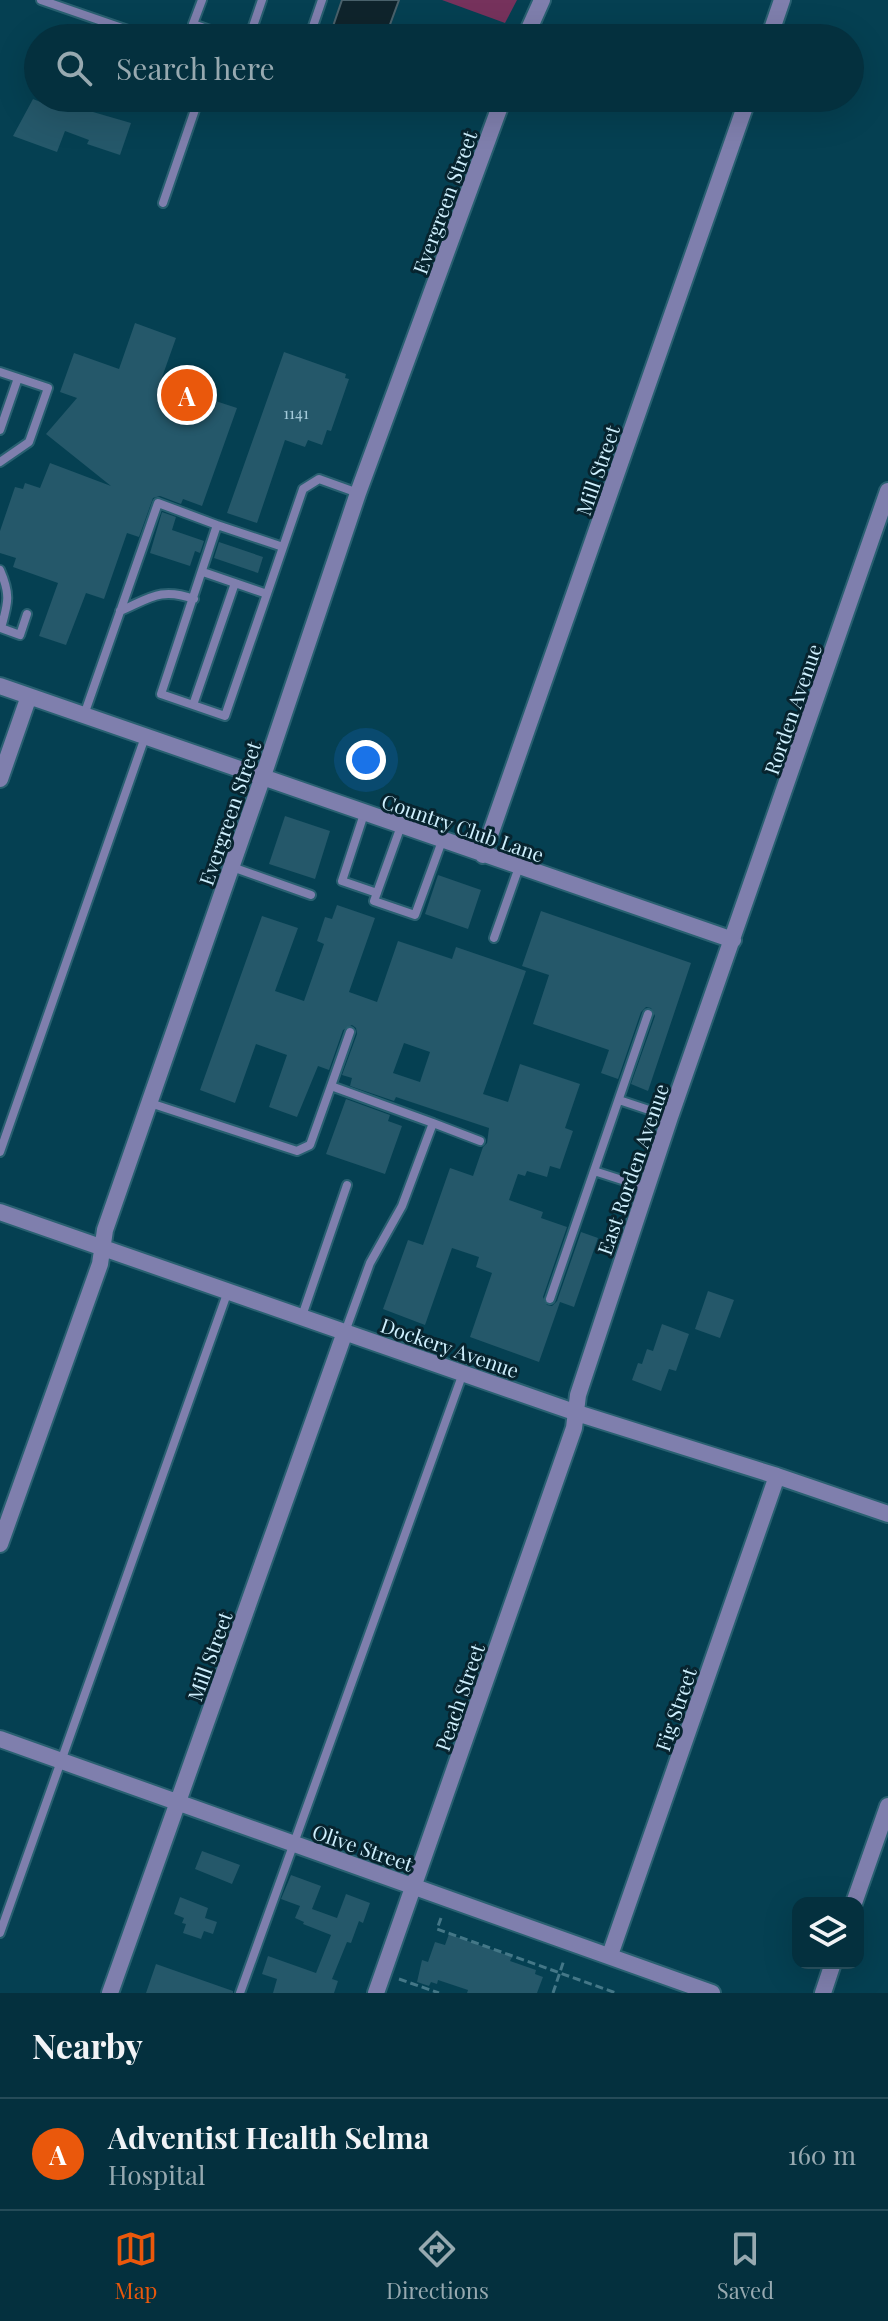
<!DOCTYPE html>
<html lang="en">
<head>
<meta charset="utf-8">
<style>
  body { margin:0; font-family:"Playfair Display",serif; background:#123c49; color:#f1f3f6 }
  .controls { position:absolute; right:24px; bottom:24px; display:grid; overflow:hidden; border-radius:16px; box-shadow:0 8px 32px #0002 }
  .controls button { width:72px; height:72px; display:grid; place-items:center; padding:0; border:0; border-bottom:2px solid #254b58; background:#04303e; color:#f1f3f6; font:40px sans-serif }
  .you { position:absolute; left:366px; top:760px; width:28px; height:28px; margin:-20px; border:6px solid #fff; border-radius:50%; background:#1a73e8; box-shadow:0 0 0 12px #1a73e833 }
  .badge { display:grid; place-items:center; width:52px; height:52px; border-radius:50%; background:#ea580c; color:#fff; font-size:26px; font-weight:700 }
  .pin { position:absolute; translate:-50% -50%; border:4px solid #fff; box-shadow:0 2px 8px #0006 }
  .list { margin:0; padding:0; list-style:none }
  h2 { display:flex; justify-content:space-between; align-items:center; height:104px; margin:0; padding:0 32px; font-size:34px }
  h2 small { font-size:26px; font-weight:400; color:#97a9b0 }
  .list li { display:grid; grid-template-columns:52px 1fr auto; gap:24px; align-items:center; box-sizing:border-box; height:112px; padding:0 32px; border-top:2px solid #254b58 }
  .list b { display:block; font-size:30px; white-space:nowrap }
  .list p { margin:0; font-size:26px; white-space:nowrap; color:#97a9b0 }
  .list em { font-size:26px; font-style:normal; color:#97a9b0 }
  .icon { flex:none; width:44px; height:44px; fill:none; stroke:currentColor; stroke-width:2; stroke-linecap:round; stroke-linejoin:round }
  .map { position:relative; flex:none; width:888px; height:1993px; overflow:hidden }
  .search { position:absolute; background:#04303e; box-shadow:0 8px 32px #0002; left:24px; right:24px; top:24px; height:88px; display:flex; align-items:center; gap:20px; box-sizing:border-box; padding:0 28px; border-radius:44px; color:#97a9b0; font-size:30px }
  .sheet { height:216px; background:#04303e }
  nav { display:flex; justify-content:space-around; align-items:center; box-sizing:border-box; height:112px; border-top:2px solid #254b58; background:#04303e; font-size:22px; color:#97a9b0 }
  nav a { display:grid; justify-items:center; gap:4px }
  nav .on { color:#ea580c }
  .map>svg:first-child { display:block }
</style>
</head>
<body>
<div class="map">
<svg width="888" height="1993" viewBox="0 0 888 1993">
  <rect width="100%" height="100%" fill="#054052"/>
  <path fill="#76325c" d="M442 0H517L505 23Z"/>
  <path fill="#0f242c" stroke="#49616b" stroke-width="2" d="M342 0H399L385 38H329Z"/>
  <path fill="#25586a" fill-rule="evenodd" d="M33 99 53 107 55 101 131 123 120 155 87 144 89 140 65 131 57 152 13 136Z
    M135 323 176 338 160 383 237 408 202 506 183 499 181 504 160 496 153 498 139 537 127 533 104 599 86 593 66 645 39 636 58 583 13 567 16 558 0 553V531L15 487 23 489 25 483 40 488 50 463 111 486 46 434 77 398 60 392 74 353 119 369Z
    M284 352 346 374 345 378 349 379 331 431 327 430 322 445 308 440 305 447 285 440 257 523 227 513Z
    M162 512 176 517 172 530 204 541 200 553 195 551 190 566 150 553Z
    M219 542 263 557 258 573 214 558Z
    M285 816 330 831 315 879 269 864Z
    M438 875 481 890 468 929 425 914Z
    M337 905 375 918 349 992 377 1002 398 941 452 959 456 947 526 971 483 1094 508 1102 520 1064 580 1084 565 1128 573 1131 560 1169 550 1166 547 1177 527 1171 525 1176 518 1174 509 1200 543 1212 541 1218 567 1227 543 1297 547 1305 552 1306 557 1301 581 1232 598 1238 574 1307 560 1302 539 1362 470 1337 492 1273 476 1267 479 1257 452 1248 425 1325 383 1309 408 1240 423 1245 450 1168 473 1176 483 1147 487 1143 489 1128 396 1097 394 1101 350 1086 352 1078 342 1075 357 1034 356 1028 352 1025 343 1030 329 1070 318 1066 297 1117 269 1107 287 1055 256 1044 235 1103 200 1090 262 916 298 928 275 991 304 1001 324 944 317 941 325 917 332 919ZM404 1043 430 1052 420 1082 393 1073Z
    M541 911 691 963 648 1091 631 1084 655 1016 651 1008 646 1007 641 1012 618 1079 601 1073 609 1050 533 1024 549 975 522 966Z
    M346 1099 390 1115 388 1121 402 1126 385 1174 326 1154Z
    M708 1291 734 1300 720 1338 695 1329Z
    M662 1324 689 1334 676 1371 669 1369 661 1391 632 1380 638 1363 642 1364 647 1349 653 1351Z
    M202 1851 240 1865 232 1884 195 1869Z
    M291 1875 321 1886 312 1909 337 1918 346 1894 370 1903 363 1923 359 1921 351 1943 347 1942 332 1979 338 1981 334 1993H273L277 1979 262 1974 268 1956 316 1973 331 1935 303 1924 304 1922 295 1918 300 1906 281 1899Z
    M180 1897 208 1908 205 1918 217 1922 213 1934 204 1931 201 1939 183 1933 186 1924 182 1923 184 1918 174 1914Z
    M449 1934 512 1957 510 1961 536 1970 535 1974 543 1977 537 1993H467L468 1990 438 1980 437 1984 431 1982 429 1986 417 1982 422 1960 428 1962 435 1942 445 1945Z
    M156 1964 233 1991V1993H146Z"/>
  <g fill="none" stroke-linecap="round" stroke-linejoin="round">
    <defs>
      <path id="lane" d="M41 0 151 38
        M202 0 193 24 232 38
        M249 38 262 0
        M309 38 322 0
        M163 203 199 98
        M0 372 18 378 0 430
        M0 462 29 442 48 388 18 378
        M217 525 283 547
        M0 570C11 595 8 603 1 628L20 635 27 614
        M203 572 267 594
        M120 611C150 598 161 587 194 599
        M193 705 235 583
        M84 715 158 503 217 525 161 694 225 716 303 489 319 479 358 493
        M364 814 342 881 377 893
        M401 826 374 901 415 915 442 841
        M232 867 311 895
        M494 938 519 867
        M331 1086 350 1032
        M619 1100 670 1117
        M150 1103 297 1151 310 1145 331 1086 433 1123
        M0 1152 145 737
        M594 1171 647 1188
        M550 1299 648 1014
        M302 1316 347 1185
        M345 1332 370 1263 402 1206 433 1123 480 1141
        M0 1933 228 1291
        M240 1993 463 1373"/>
      <path id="street" d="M525 38 542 0
        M769 38 782 0
        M0 686 733 940
        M0 779 29 696
        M483 855 748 98
        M0 1212 577 1413 777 1476 888 1514
        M0 1544 100 1264 105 1230 262 779 358 493 503 98
        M0 1739 712 1993
        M854 1903 888 1806
        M610 1955 777 1476
        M110 1993 345 1332
        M376 1993 574 1428 578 1395 670 1117 888 491
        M823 1993 833 1963"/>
    </defs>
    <use href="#lane" stroke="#296071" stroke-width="12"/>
    <use href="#street" stroke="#296071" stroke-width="20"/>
    <path stroke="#447787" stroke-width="3" stroke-dasharray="8 4" stroke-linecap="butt" d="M441 1918 437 1929 616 1993
      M399 1979 439 1993
      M553 1993 564 1960"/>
    <use href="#lane" stroke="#7f7fad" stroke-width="8"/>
    <use href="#street" stroke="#7f7fad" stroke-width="16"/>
  </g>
  <g text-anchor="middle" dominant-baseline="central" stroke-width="6" stroke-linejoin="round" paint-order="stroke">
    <g font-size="16" fill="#a4cad9">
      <text x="296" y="412">1141</text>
    </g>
    <g font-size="20" fill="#cff0fe" stroke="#07242f">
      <text transform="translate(444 202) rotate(-70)">Evergreen Street</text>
      <text transform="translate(597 470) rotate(-71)">Mill Street</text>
      <text transform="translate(792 709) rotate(-71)">Rorden Avenue</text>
      <text transform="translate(229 813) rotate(-71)">Evergreen Street</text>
      <text transform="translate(463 827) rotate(19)">Country Club Lane</text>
      <text transform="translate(632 1169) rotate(-71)">East Rorden Avenue</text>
      <text transform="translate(450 1347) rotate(19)">Dockery Avenue</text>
      <text transform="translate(209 1656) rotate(-70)">Mill Street</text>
      <text transform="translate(459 1697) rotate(-71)">Peach Street</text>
      <text transform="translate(675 1709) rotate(-71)">Fig Street</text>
      <text transform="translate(363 1847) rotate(19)">Olive Street</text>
    </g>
  </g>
</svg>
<div class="controls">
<button><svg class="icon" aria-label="layers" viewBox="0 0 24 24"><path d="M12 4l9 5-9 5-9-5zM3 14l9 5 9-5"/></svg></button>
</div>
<div class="you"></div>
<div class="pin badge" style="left:187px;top:395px">A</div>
<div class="search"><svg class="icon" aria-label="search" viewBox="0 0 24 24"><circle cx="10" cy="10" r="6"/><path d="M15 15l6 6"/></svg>Search here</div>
</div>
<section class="sheet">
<h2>Nearby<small></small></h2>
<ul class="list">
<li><span class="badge">A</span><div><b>Adventist Health Selma</b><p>Hospital</p></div><em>160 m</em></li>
</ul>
</section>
<nav>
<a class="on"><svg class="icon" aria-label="map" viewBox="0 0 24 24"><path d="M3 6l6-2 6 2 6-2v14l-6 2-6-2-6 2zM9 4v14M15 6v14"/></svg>Map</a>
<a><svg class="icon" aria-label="directions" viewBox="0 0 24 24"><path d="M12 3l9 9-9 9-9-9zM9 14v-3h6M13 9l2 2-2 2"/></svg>Directions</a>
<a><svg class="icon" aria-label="saved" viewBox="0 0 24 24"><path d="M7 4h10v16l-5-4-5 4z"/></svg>Saved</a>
</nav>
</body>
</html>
